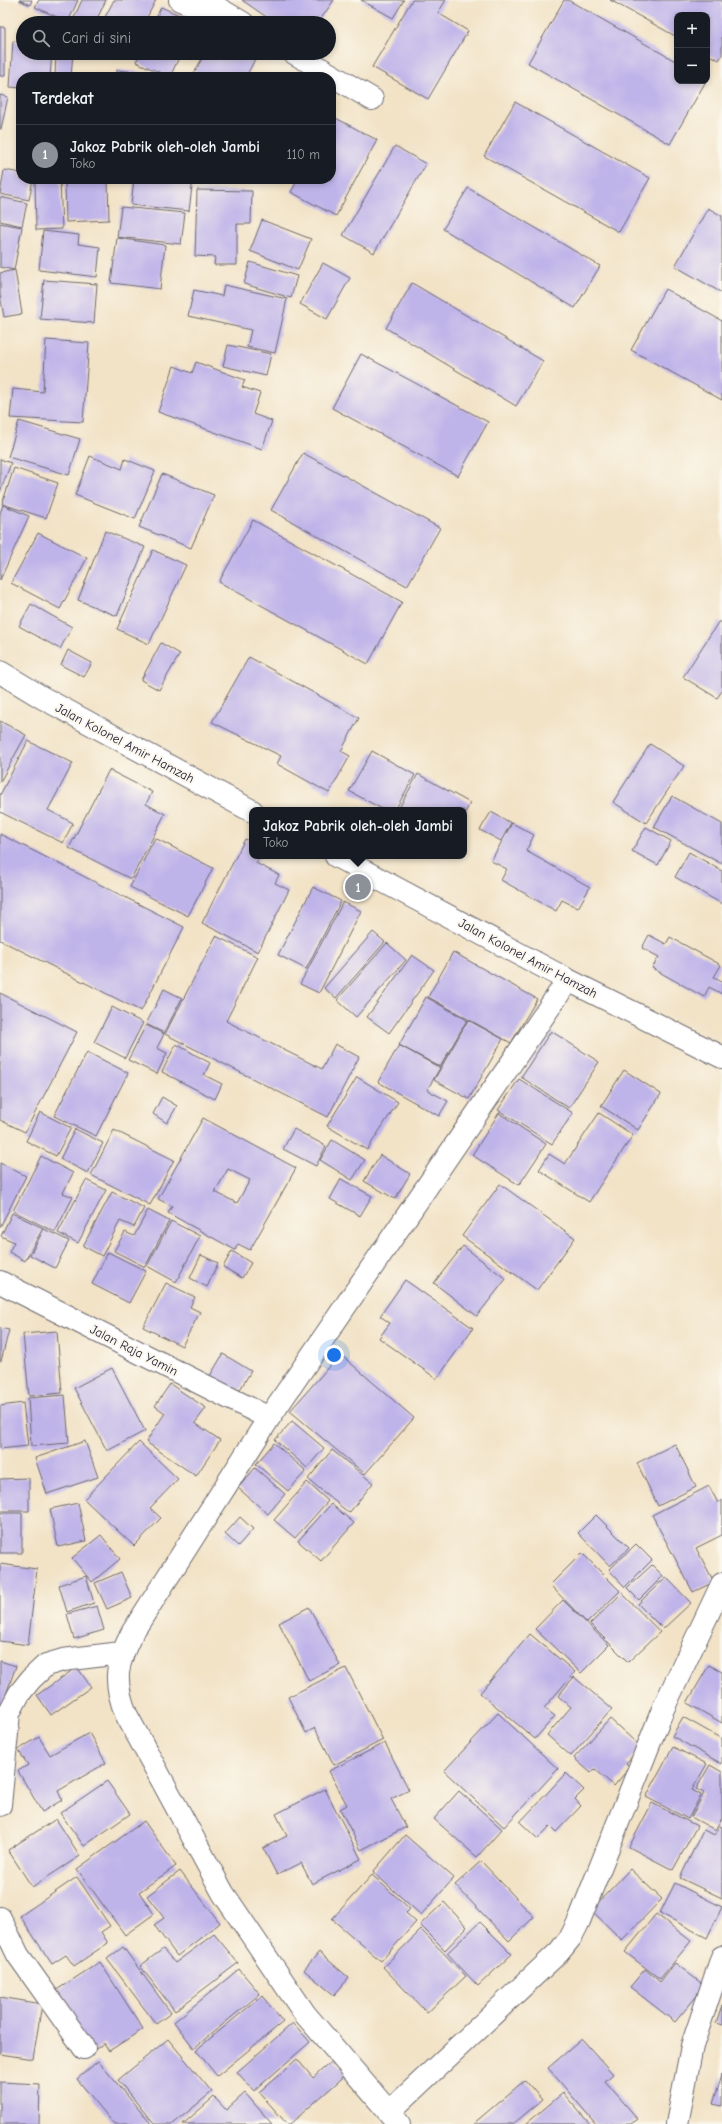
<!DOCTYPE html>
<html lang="id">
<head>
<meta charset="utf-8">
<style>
  body { margin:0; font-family:"Comic Neue",sans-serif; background:#242831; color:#f1f3f6 }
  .controls { position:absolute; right:12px; top:12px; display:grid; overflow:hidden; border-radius:8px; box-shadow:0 2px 6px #0003 }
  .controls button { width:36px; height:36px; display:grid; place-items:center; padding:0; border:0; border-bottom:1px solid #363941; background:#171b24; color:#f1f3f6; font:20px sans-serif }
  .you { position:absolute; left:334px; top:1355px; width:14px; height:14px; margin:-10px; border:3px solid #fff; border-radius:50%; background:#1a73e8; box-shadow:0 0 0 6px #1a73e833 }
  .badge { display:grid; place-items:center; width:26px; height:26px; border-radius:50%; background:#8c9099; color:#fff; font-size:13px; font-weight:700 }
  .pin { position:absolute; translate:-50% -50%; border:2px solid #fff; box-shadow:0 1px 4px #0006 }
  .popup { position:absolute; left:249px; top:807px; width:218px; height:52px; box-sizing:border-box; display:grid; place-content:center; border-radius:8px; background:#171b24; filter:drop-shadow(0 1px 3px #0005); font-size:13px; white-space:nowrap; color:#9ea1a6 }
  .popup b { font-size:15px; color:#f1f3f6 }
  .popup::after { content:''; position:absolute; left:50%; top:100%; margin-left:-8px; border:8px solid transparent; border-top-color:#171b24 }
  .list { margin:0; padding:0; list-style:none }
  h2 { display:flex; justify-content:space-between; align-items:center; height:52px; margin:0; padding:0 16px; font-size:17px }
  h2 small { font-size:13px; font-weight:400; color:#9ea1a6 }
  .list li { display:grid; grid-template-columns:26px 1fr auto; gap:12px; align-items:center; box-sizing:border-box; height:60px; padding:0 16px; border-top:1px solid #363941 }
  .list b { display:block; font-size:15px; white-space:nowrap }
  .list p { margin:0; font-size:13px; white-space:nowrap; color:#9ea1a6 }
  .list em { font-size:13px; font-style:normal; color:#9ea1a6 }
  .icon { flex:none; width:22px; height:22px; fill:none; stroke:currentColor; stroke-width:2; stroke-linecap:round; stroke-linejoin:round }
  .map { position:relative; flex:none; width:722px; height:2124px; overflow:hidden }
  .search { position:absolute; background:#171b24; box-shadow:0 2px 6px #0003; left:16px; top:16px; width:320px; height:44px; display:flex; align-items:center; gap:10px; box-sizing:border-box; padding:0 14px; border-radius:22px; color:#9ea1a6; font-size:15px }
  .panel { position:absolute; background:#171b24; box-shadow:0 2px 6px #0003; left:16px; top:72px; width:320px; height:112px; border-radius:16px }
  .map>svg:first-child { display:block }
</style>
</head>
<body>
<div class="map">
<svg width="722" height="2124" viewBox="0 0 722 2124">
  <rect width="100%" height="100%" fill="#fbf7ec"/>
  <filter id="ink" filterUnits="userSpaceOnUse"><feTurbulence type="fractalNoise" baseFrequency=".025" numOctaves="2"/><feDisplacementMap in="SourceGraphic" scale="8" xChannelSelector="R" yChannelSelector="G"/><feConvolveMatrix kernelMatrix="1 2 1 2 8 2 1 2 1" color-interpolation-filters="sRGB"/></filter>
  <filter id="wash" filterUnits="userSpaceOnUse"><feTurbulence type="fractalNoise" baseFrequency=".012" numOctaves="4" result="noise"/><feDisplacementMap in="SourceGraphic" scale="16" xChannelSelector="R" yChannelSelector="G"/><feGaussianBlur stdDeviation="0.9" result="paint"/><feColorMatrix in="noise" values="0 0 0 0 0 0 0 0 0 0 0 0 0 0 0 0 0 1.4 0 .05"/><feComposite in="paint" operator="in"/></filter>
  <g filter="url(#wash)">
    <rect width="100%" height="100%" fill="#f2e3c7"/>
    <g id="blocks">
      <path fill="#bfb4e9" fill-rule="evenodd" d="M19 0H32L30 5Z
        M39 0H78L68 22 35 7Z
        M82 0H106L95 23H78L73 20Z
        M114 0H156L144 23H102Z
        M242 0H334L318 23H275Z
        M361 0H404L393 18Z
        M412 0H446L438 13 468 31 428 99 372 67Z
        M564 0H568L677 62V81H706L670 144 528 63Z
        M610 0H722V55L719 60 707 54V15H677V37Z
        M161 7 197 23H154Z
        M0 27H5V76H0Z
        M13 41 23 42V53H52L50 77H21V88L10 87Z
        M56 53H73L71 77H55Z
        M140 53H181L170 77 136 62Z
        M205 53H258L246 77H192Z
        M117 70 157 74V77H117Z
        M0 95 8 97 1 129H0Z
        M515 102 650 178 619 232 484 156Z
        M332 116 377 140 336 216 291 192 298 179H331Z
        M395 146 426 164 374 253 343 235Z
        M4 170 21 173V179H33L29 200 0 194Z
        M35 179H60L62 229 36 230Z
        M65 179H108L109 220 66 222Z
        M134 179H193L189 211 131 205Z
        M468 188 600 266 575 308 443 229Z
        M197 190 252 191 251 224H237V265H214L215 257 195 256Z
        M0 197 27 203 22 226 0 221Z
        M121 207 185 213 181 244 117 237Z
        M708 208 722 216V293L675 266Z
        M262 220 311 239 298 270 250 251Z
        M0 223 22 227 14 270 0 267Z
        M43 231 79 235 78 244 100 247 97 277 39 270Z
        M117 238 165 245 160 289 111 283Z
        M250 262 297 276 291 298 244 284Z
        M323 263 350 278 327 319 300 304Z
        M15 270 22 314 4 317 0 295V273Z
        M44 280 97 284 94 323 40 319Z
        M412 283 543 361 516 406 386 328Z
        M224 285 287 299 275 353 247 347 251 330 188 316 194 290 222 296Z
        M665 289 722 321V400L631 350Z
        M46 340 89 343 83 422 10 418 13 389 43 392Z
        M228 345 271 354 266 376 223 366Z
        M361 354 488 422 458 476 332 408Z
        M196 362 245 380 242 387 260 393 253 414 272 421 262 449 158 412 174 366 192 373Z
        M19 421 80 439 69 475 8 457Z
        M303 453 440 528 407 586 271 510Z
        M90 456 122 469 125 459 155 471 135 519 75 495Z
        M0 459 11 463 0 492Z
        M14 468 58 483 46 518 2 504Z
        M162 474 214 495 191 548 139 527Z
        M3 505 29 516 0 580V513Z
        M253 520 402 602 368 664 219 582Z
        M105 531 145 547 117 616 78 600Z
        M38 533 87 558 60 609 11 583Z
        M153 550 186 565 149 644 117 629Z
        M31 604 72 627 60 649 19 626Z
        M719 621 722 623V691L717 698 683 677Z
        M161 643 180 654 159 690 141 680Z
        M68 650 92 663 84 677 61 665Z
        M249 657 359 718 341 751 350 756 329 793 277 764 281 756 212 722Z
        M0 721 26 735 0 782Z
        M28 741 73 763 48 810 73 823 63 843 0 812V795Z
        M650 744 684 766 646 823 613 802Z
        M372 751 415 775 395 810H384L349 791Z
        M109 770 152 792 146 804 165 814 131 879 69 848Z
        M418 774 470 803 464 815V810H398Z
        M672 796 722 824V864L654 827Z
        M491 812 511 823 501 841 480 830Z
        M512 823 534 835 526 851 590 887 578 908 562 900 556 911 501 880 507 869 491 861Z
        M646 827 671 841 658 865 632 851Z
        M0 834 184 927 141 1011 0 940Z
        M155 838 213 868 188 916 130 887Z
        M245 839 252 842V856H260L256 863 279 875 275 883 289 890 258 952 202 923Z
        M689 852 722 871V904L675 877Z
        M313 887 341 901 306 969 278 955Z
        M343 902 361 911 319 993 300 984Z
        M373 932 385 942 336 998 324 988Z
        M649 935 666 944 670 937 721 965 714 977 722 981V994L709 987 704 997 652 968 659 957 642 948Z
        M216 936 258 957 226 1021 322 1069 335 1044 359 1057 328 1117 165 1034Z
        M387 943 406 960 356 1017 337 1000Z
        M453 952 537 999 511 1043 428 997Z
        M412 955 434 970 389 1033 367 1017Z
        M164 989 182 998 164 1033 146 1024Z
        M0 993 77 1032 25 1132 0 1120Z
        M426 997 467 1020 440 1067 399 1045Z
        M112 1007 143 1023 125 1058 94 1042Z
        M468 1020 503 1039 469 1099 434 1080Z
        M146 1025 164 1034 157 1048 167 1053 157 1074 128 1060Z
        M551 1031 599 1062 569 1108 521 1077Z
        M176 1044 210 1063 204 1075 222 1084 215 1099 162 1072Z
        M399 1045 440 1068 427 1090 448 1101 439 1116 378 1082Z
        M87 1052 128 1073 96 1136 54 1116Z
        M624 1070 661 1094 638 1130 601 1106Z
        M357 1077 398 1102 367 1150 327 1126Z
        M519 1079 573 1113 552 1144 498 1110Z
        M162 1097 177 1106 167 1123 153 1114Z
        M40 1112 71 1128 56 1156 26 1141Z
        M499 1113 546 1144 519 1185 472 1155Z
        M599 1113 633 1135 589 1202 539 1170 549 1154 565 1164Z
        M203 1118 296 1168 250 1250 238 1244 235 1250 168 1213 172 1206 158 1199ZM228 1169 250 1180 237 1203 215 1192Z
        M75 1129 103 1143 88 1173 60 1159Z
        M294 1129 326 1146 316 1166 283 1149Z
        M114 1130 174 1160 150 1205 91 1175Z
        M332 1140 365 1160 352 1180 320 1160Z
        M380 1155 410 1174 395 1199 364 1181Z
        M41 1156 73 1173 63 1193 73 1197 55 1232 13 1211Z
        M0 1163 26 1176 0 1227Z
        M341 1179 372 1196 360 1216 330 1199Z
        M86 1180 106 1190 78 1243 58 1233Z
        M500 1184 575 1238 537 1290 462 1236Z
        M112 1192 144 1208 134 1227 120 1221 102 1256 83 1246Z
        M148 1210 169 1221 145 1267 114 1251 125 1232 134 1236Z
        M12 1213 43 1228 25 1261 9 1252 14 1242 1 1236Z
        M171 1221 200 1236 176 1282 147 1266Z
        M44 1229 69 1241 55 1268 30 1255Z
        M463 1246 506 1279 477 1316 434 1283Z
        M232 1251 251 1263 242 1278 223 1267Z
        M108 1252 146 1271 129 1303 92 1284Z
        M201 1255 218 1263 207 1287 190 1278Z
        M405 1280 473 1328 437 1379 379 1338 390 1323 380 1316Z
        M166 1283 195 1297 190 1307 200 1312 182 1346 143 1327Z
        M0 1328 9 1330 1 1361H0Z
        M57 1331 62 1393 29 1396 23 1334Z
        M223 1354 251 1371 238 1393 210 1376Z
        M340 1354 414 1418 365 1474 290 1411Z
        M112 1368 145 1431 107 1451 74 1388Z
        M170 1384 206 1408 195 1423 220 1440 196 1476 146 1442 165 1413 155 1406Z
        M65 1395 69 1443 31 1446 28 1398Z
        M23 1403 28 1446 0 1449V1406Z
        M292 1421 324 1448 307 1468 275 1440Z
        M85 1441 98 1477 47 1494 35 1458Z
        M139 1442 178 1479 150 1508 161 1518 134 1546 84 1499Z
        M274 1443 306 1471 288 1491 256 1464Z
        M675 1444 696 1487 658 1506 637 1463Z
        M332 1450 373 1483 349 1513 308 1479Z
        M255 1468 285 1494 268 1514 238 1488Z
        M29 1478V1511H0V1479Z
        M307 1482 328 1501 295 1538 274 1520Z
        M709 1486 718 1503 722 1500V1535L696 1548 714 1582 693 1592 652 1515Z
        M78 1503 86 1541 58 1547 50 1509Z
        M331 1504 354 1523 321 1561 298 1541Z
        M0 1513H22V1553H0Z
        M596 1515 629 1548 610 1566 578 1533Z
        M240 1517 253 1529 238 1546 225 1534Z
        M101 1535 120 1559 92 1582 72 1558Z
        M636 1544 652 1560 625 1587 609 1570Z
        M582 1553 620 1591 587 1623 550 1585Z
        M0 1564 37 1569 28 1645 0 1641Z
        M652 1565 663 1576 639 1600 627 1588Z
        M121 1572 132 1598 107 1609 95 1583Z
        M86 1576 94 1603 67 1612 59 1585Z
        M666 1577 691 1603 663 1629 638 1604Z
        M622 1593 660 1632 628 1662 590 1624Z
        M563 1600 609 1645 581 1673 535 1629Z
        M97 1606 104 1630 74 1639 67 1614Z
        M309 1607 340 1665 309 1681 279 1623Z
        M530 1634 575 1672 544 1708 555 1716 535 1739 480 1693Z
        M0 1661 16 1666 0 1711Z
        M709 1665 722 1672V1723L687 1703Z
        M77 1667 91 1687 51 1715 37 1695Z
        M346 1668 383 1740 334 1765 315 1728 306 1733 288 1697Z
        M574 1677 612 1709 571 1756 547 1735 571 1707 558 1696Z
        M498 1713 558 1769 504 1827 444 1771Z
        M683 1717 722 1739V1764L672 1736Z
        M610 1719 641 1747 626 1763 630 1767 614 1786 595 1769 591 1773 574 1758Z
        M89 1733 106 1763 58 1791 62 1800 42 1812 18 1771 28 1765 18 1750 39 1737 50 1755Z
        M385 1743 409 1790 391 1799 406 1827 361 1850 340 1809 347 1805 329 1771Z
        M673 1747 707 1764 692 1790 701 1795 688 1819 646 1797Z
        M710 1765 722 1772V1818L715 1830 691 1817 704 1793 696 1789Z
        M566 1773 584 1790 575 1799 581 1806 556 1832 550 1826 538 1839 520 1822Z
        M107 1781 130 1814 84 1846 60 1813Z
        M325 1789 361 1859 312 1884 301 1863 277 1875 263 1848 287 1836 276 1814Z
        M459 1791 502 1829 477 1857 434 1819Z
        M652 1803 697 1826 673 1870 629 1847Z
        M56 1819 80 1856 32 1887 8 1850Z
        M144 1821 176 1866 139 1892 154 1914 125 1935 77 1869Z
        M719 1826 722 1827V1898L680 1878 703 1830 715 1835Z
        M405 1835 454 1878 421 1915 373 1872Z
        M481 1861 534 1917 509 1941 455 1885Z
        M630 1869 662 1899 622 1940 591 1910Z
        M180 1871 220 1923 177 1956 154 1925 164 1918 147 1896Z
        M372 1875 410 1909 406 1913 416 1922 381 1961 332 1919Z
        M77 1877 110 1926 101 1932 108 1943 74 1966 66 1955 52 1964 20 1916Z
        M675 1883 722 1907 707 1938 660 1913Z
        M444 1902 467 1927 445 1950 420 1925Z
        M656 1914 691 1941 660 1979 625 1952Z
        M480 1922 512 1954 478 1986 447 1953Z
        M421 1930 466 1976 427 2013 383 1967Z
        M214 1934 238 1963 175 2011 140 1966 163 1949 175 1963Z
        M123 1947 171 2013 156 2024 107 1959Z
        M319 1952 349 1978 334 1995 304 1970Z
        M100 1962 143 2029 109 2051 104 2043 93 2051 55 1991Z
        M675 1963 705 1986 675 2022 630 1987 645 1969 660 1982Z
        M239 1969 260 1994 194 2048 174 2022Z
        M262 1996 283 2022 217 2076 196 2050Z
        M0 1997 42 2004 33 2059 0 2054Z
        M722 2005V2025L716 2023Z
        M293 2023 310 2042 254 2091 237 2072Z
        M168 2039 212 2092 173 2124H154L118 2080Z
        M582 2039 613 2074 605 2081 638 2119 631 2124H596L548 2068Z
        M297 2059 313 2078 334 2059 347 2074 290 2124H287L259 2092Z
        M98 2061 151 2124H114L77 2079Z
        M722 2074V2106L713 2104Z
        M525 2080 542 2100 513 2124H473Z
        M0 2082 40 2084 39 2124H0Z
        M245 2093 272 2124H183L214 2097 226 2110Z
        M563 2093 590 2124H526Z"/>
    </g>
  </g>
  <g filter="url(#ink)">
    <use href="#blocks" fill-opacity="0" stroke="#6b666c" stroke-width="1"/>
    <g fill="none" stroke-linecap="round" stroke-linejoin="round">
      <defs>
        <path id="minor" d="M180 0C189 4 204 9 211 0
          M209 3 243 23
          M294 53 372 99
          M0 672 43 698 252 811
          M336 856 568 980 722 1057
          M0 1282 269 1418
          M0 1805 9 1713 19 1694 31 1679 46 1665 63 1660 121 1653
          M0 1918 18 1955 84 2048
          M389 2112 559 1952 571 1937 579 1921 663 1709 722 1584
          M399 2124 305 2014 223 1893 126 1714C113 1681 116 1664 132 1633L269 1418 568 980
          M677 2124 692 2046 722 1957"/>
      </defs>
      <use href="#minor" stroke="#6b666c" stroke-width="24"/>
      <use href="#minor" stroke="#fff" stroke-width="22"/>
    </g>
  </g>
  <g text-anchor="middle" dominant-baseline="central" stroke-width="4" stroke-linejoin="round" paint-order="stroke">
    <g font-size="13" fill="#22223b" stroke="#fbf7ec">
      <text transform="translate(125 743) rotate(28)">Jalan Kolonel Amir Hamzah</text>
      <text transform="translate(528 958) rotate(28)">Jalan Kolonel Amir Hamzah</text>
      <text transform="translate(134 1350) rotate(27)">Jalan Raja Yamin</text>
    </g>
  </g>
</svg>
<div class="controls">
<button>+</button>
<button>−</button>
</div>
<div class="you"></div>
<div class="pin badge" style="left:358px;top:887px">1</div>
<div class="popup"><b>Jakoz Pabrik oleh-oleh Jambi</b>Toko</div>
<div class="search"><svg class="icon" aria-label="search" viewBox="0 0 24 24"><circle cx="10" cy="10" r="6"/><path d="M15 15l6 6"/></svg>Cari di sini</div>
<section class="panel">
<h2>Terdekat<small></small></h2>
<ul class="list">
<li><span class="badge">1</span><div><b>Jakoz Pabrik oleh-oleh Jambi</b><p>Toko</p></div><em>110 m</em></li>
</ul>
</section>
</div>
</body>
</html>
